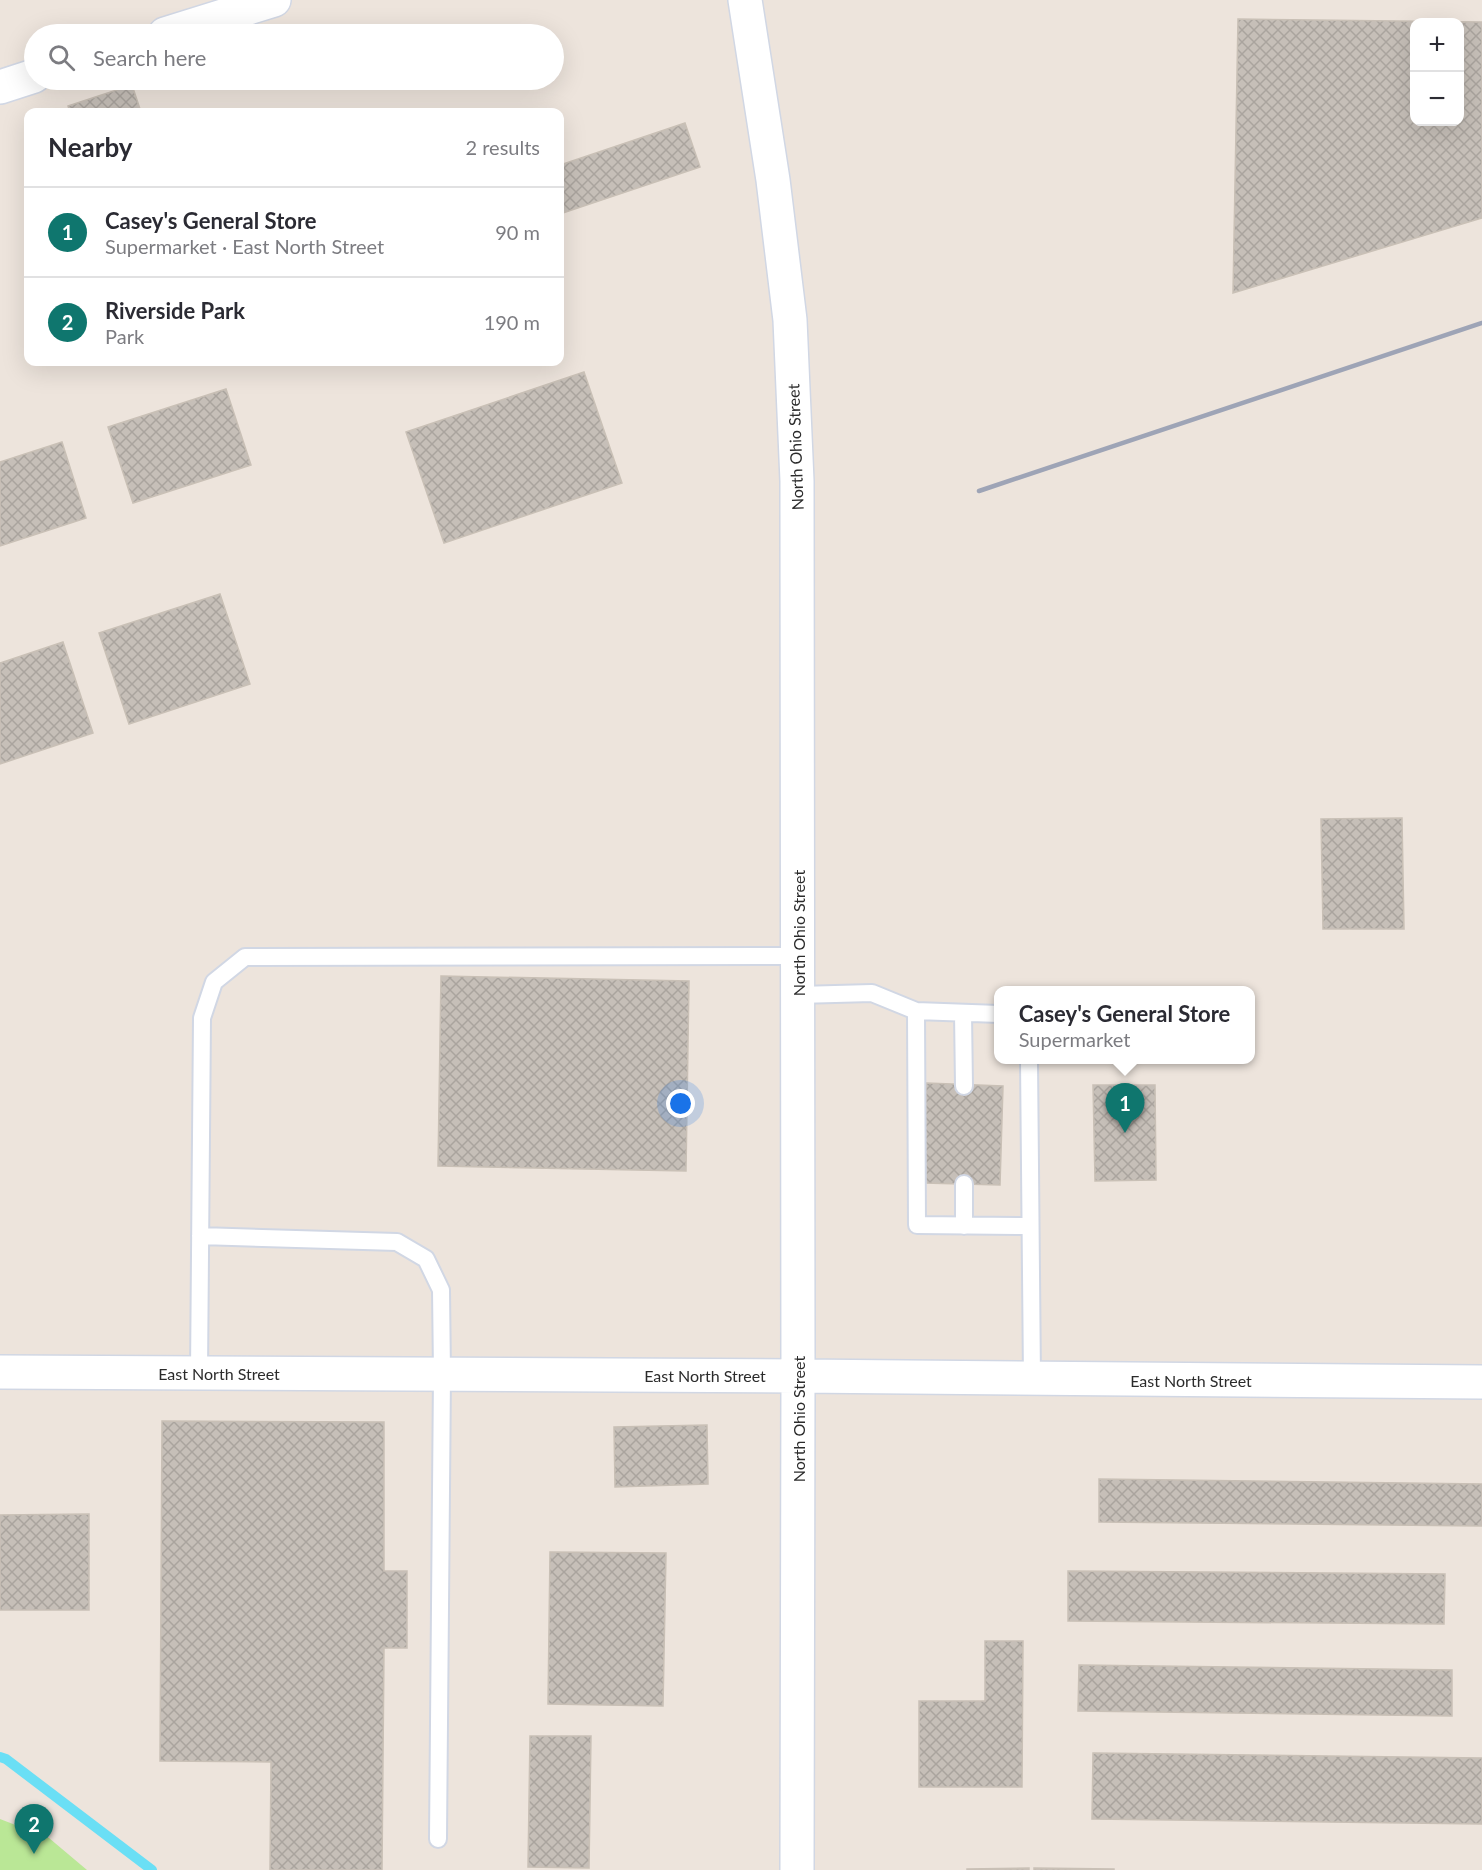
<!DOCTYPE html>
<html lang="en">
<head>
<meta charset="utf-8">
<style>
  body { margin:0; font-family:Lato,sans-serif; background:#f2f2f3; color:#2b2b33 }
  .controls { position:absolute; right:18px; top:18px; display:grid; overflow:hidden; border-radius:12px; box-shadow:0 6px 24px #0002 }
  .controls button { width:54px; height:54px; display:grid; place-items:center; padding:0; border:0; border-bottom:2px solid #e1e1e2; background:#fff; color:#2b2b33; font:30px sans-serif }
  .you { position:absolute; left:681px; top:1104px; width:21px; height:21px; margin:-15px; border:4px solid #fff; border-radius:50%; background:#1a73e8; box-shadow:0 0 0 9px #1a73e833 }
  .badge { display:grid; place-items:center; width:39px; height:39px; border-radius:50%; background:#0f766e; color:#fff; font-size:20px; font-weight:700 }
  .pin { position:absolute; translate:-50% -50px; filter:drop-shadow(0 2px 3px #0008) }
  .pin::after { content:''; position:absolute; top:32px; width:21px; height:18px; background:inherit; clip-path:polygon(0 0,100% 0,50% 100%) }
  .popup { position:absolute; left:994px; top:986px; width:261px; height:78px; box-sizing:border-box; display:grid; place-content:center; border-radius:12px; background:#fff; filter:drop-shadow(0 2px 4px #0005); font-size:20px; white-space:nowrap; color:#7c7c81 }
  .popup b { font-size:22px; color:#2b2b33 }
  .popup::after { content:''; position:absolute; left:50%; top:100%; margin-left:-12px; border:12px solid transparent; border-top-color:#fff }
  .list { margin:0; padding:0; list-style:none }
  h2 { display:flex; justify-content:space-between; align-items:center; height:78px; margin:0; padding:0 24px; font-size:26px }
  h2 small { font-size:20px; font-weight:400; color:#7c7c81 }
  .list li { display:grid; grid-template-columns:39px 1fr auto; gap:18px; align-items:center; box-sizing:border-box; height:90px; padding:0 24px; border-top:2px solid #e1e1e2 }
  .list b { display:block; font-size:22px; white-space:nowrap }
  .list p { margin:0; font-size:20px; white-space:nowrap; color:#7c7c81 }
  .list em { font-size:20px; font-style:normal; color:#7c7c81 }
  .icon { flex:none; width:33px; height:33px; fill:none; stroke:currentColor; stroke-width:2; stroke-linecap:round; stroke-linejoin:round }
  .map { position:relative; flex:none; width:1482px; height:1870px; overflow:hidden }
  .search { position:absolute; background:#fff; box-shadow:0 6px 24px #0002; left:24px; top:24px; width:540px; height:66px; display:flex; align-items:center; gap:15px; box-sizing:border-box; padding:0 21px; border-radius:33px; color:#7c7c81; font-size:22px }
  .panel { position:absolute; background:#fff; box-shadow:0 6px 24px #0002; left:24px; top:108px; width:540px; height:258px; border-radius:12px }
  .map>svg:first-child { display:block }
</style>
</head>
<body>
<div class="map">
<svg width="1482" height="1870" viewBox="0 0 1482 1870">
  <defs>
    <pattern id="building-cross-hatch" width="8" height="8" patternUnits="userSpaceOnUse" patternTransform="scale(1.5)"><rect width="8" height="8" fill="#c6bfb8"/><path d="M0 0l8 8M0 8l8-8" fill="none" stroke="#aaa49e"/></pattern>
  </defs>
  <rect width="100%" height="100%" fill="#ede4dc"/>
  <path fill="#bae796" d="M0 1819 49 1838 87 1870H0Z"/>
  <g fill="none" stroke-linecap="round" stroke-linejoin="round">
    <path stroke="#6adff5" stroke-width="10" d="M0 1757 6 1759 152 1870"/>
  </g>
  <path fill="url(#building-cross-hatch)" stroke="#c9c0b6" stroke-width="1.5" fill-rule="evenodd" d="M1238 19 1482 22V218L1233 293ZM1414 22H1460V122H1414Z
    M132 85 141 112H70L68 106Z
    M685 123 700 167 560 214V165Z
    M584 372 622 483 444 543 406 432Z
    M226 389 251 465 133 503 108 427Z
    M62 442 86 518 0 546V462Z
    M220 594 250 684 129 724 99 633Z
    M63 642 93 733 0 764V663Z
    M1402 818 1404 929H1323L1321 819Z
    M441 976 689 981 686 1171 438 1166Z
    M926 1083 1003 1086 1000 1185 924 1183Z
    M1093 1085H1155L1156 1180 1095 1181Z
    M162 1421 384 1422V1571H407V1648H384L382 1870H270L271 1762 160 1761Z
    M707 1425 708 1484 615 1487 614 1427Z
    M1099 1479 1482 1484V1526L1099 1522Z
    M89 1514V1610H0V1515Z
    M550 1552 666 1553 663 1706 548 1704Z
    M1068 1571 1445 1574 1444 1624 1068 1621Z
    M985 1641H1023L1022 1787H919V1701H985Z
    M1079 1665 1452 1670V1716L1078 1711Z
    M530 1736H591L589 1868 528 1867Z
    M1093 1753 1482 1758V1824L1092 1819Z
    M1029 1868V1870H967V1869Z
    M1034 1868 1114 1869V1870H1034Z"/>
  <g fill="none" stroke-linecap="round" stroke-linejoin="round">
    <defs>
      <path id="lane" d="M798 995 872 993 916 1011 999 1014
        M916 1011 917 1225 1029 1226
        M963 1013 964 1086
        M1029 1060 1032 1379
        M964 1226V1184
        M200 1236 397 1242 426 1259 441 1290 442 1374 438 1839
        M199 1373 202 1018 214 982 245 957 798 956"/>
      <path id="street" d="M165 34 274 0
        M0 87 34 76"/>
      <path id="secondary" d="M745 0 773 180 790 320 797 481 798 1376 797 1870
        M0 1372 798 1376 1482 1382"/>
    </defs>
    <use href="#lane" stroke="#d1d7e4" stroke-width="20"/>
    <use href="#street" stroke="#d1d7e4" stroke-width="36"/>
    <use href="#secondary" stroke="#d1d7e4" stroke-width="36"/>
    <use href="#lane" stroke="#fff" stroke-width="16"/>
    <use href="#street" stroke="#fff" stroke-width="33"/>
    <use href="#secondary" stroke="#fff" stroke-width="33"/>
    <path stroke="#9ea4b6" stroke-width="4.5" d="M979 491 1482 323"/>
  </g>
  <g text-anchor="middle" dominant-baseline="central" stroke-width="4.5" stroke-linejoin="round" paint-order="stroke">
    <g font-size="16" fill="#2b2b2b" stroke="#fff">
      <text transform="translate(795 447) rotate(-92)">North Ohio Street</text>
      <text transform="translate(798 933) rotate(-90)">North Ohio Street</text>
      <text x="219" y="1373">East North Street</text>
      <text x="705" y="1375">East North Street</text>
      <text x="1191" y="1380">East North Street</text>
      <text transform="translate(798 1419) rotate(-90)">North Ohio Street</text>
    </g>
  </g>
</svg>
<div class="controls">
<button>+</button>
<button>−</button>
</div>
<div class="you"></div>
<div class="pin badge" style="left:1125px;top:1133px">1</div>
<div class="popup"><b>Casey's General Store</b>Supermarket</div>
<div class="pin badge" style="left:34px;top:1854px">2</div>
<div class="search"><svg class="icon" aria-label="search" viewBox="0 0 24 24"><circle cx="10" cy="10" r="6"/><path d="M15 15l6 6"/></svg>Search here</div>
<section class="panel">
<h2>Nearby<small>2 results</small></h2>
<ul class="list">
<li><span class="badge">1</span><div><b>Casey's General Store</b><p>Supermarket · East North Street</p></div><em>90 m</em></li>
<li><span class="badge">2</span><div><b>Riverside Park</b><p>Park</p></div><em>190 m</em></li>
</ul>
</section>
</div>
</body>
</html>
